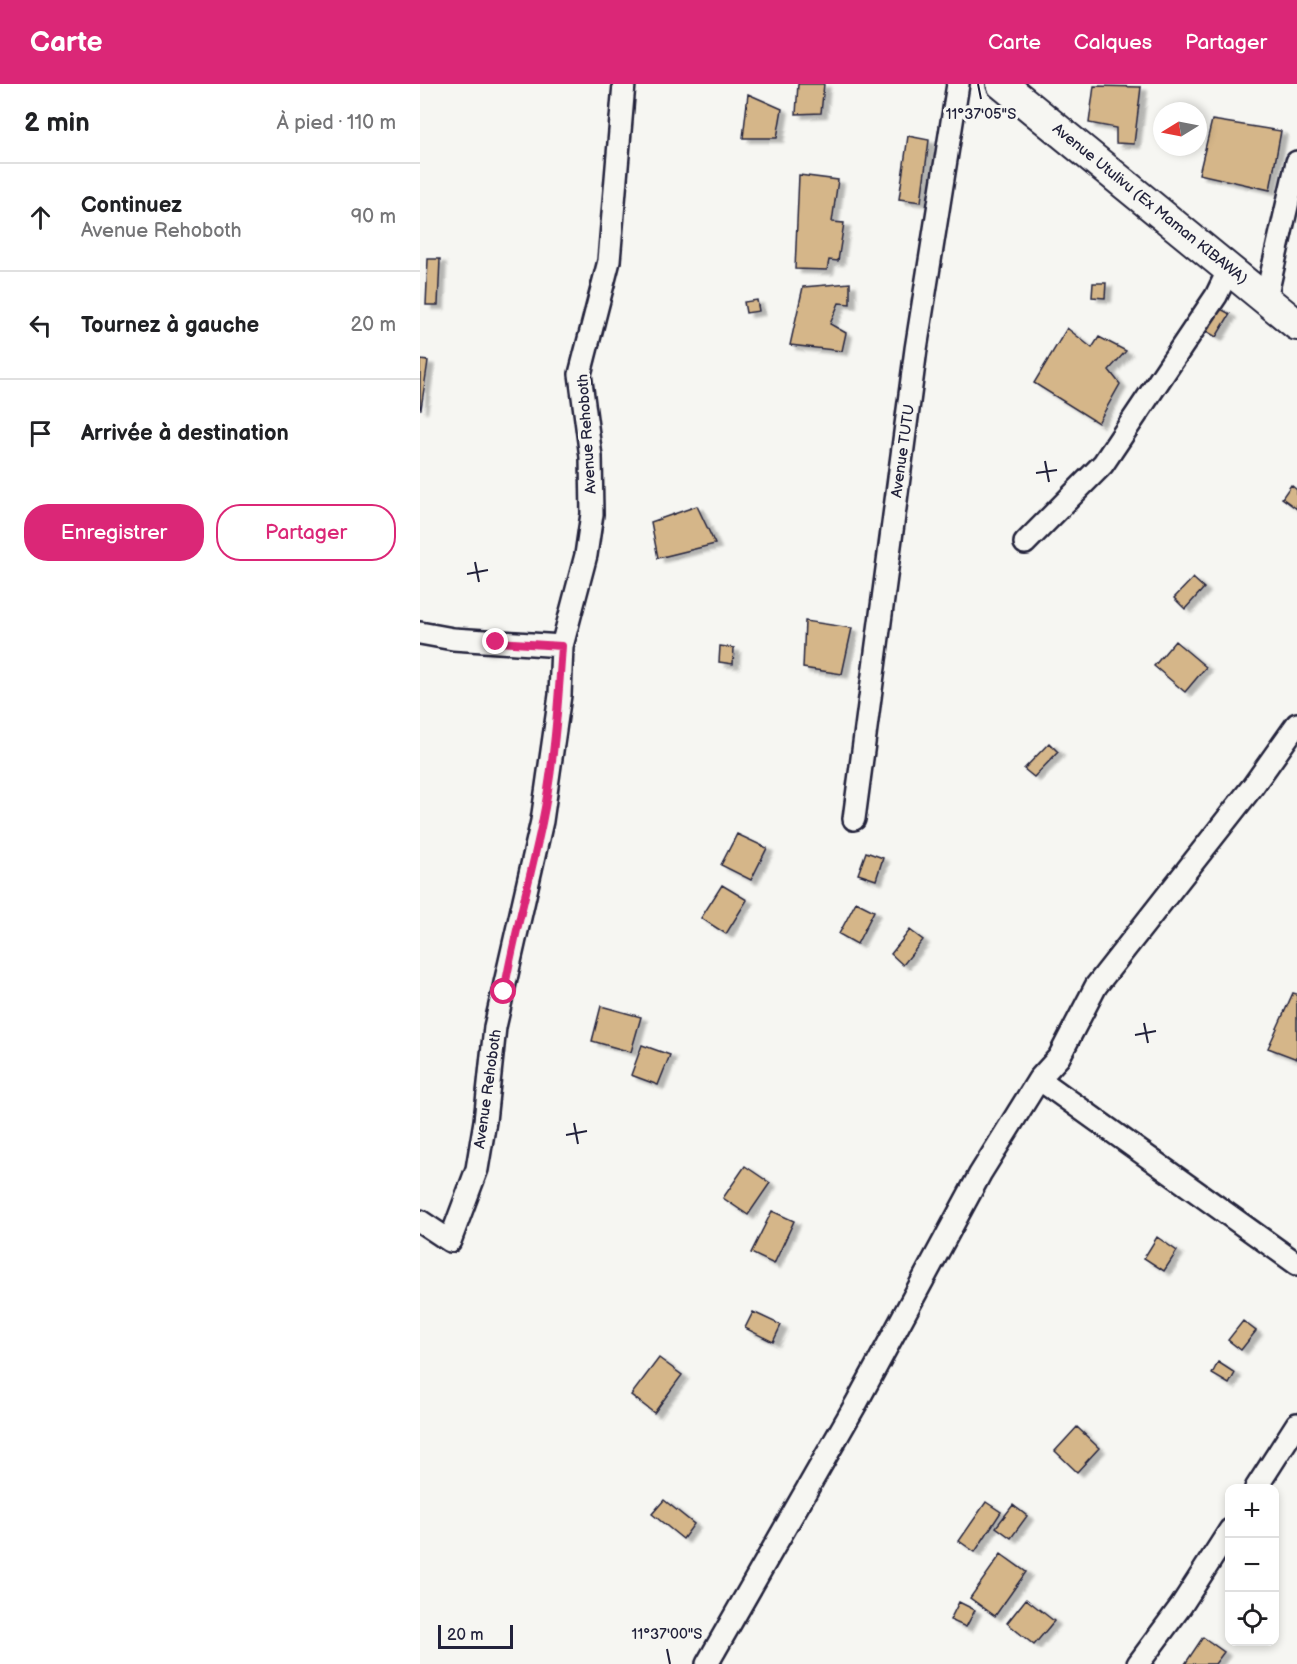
<!DOCTYPE html>
<html lang="fr">
<head>
<meta charset="utf-8">
<style>
  body { margin:0; font-family:"Balsamiq Sans",sans-serif; background:#f6f6f6; color:#202124 }
  .controls { position:absolute; right:18px; bottom:18px; display:grid; overflow:hidden; border-radius:12px; box-shadow:0 3px 9px #0003 }
  .controls button { width:54px; height:54px; display:grid; place-items:center; padding:0; border:0; border-bottom:2px solid #e0e0e0; background:#fff; color:#202124; font:30px sans-serif }
  .compass { position:absolute; left:733px; top:18px; width:54px; height:54px; border-radius:50%; background:#fff; box-shadow:0 3px 9px #0003; rotate:260deg }
  .scale { position:absolute; left:18px; bottom:15px; width:75px; box-sizing:border-box; padding-left:6px; border:3px solid #22223b; border-top:0; font-size:16px; line-height:21px; white-space:nowrap; color:#22223b; -webkit-text-stroke:4px #f6f6f2; paint-order:stroke }
  .stop { position:absolute; width:18px; height:18px; margin:-14px; border:4px solid #db2777; border-radius:50%; background:#fff }
  .stop.end { background:#db2777; border-color:#fff; box-shadow:0 2px 6px #0008 }
  .list { margin:0; padding:0; list-style:none }
  h2 { display:flex; justify-content:space-between; align-items:center; height:78px; margin:0; padding:0 24px; font-size:26px }
  h2 small { font-size:20px; font-weight:400; color:#757577 }
  .list li { display:grid; grid-template-columns:39px 1fr auto; gap:18px; align-items:center; box-sizing:border-box; height:108px; padding:0 24px; border-top:2px solid #e0e0e0 }
  .list b { display:block; font-size:22px; white-space:nowrap }
  .list p { margin:0; font-size:20px; white-space:nowrap; color:#757577 }
  .list em { font-size:20px; font-style:normal; color:#757577 }
  .actions { display:flex; gap:12px; padding:18px 24px }
  .actions a { flex:1; padding:14px 0; border:2px solid #db2777; border-radius:24px; text-align:center; font-size:21px; color:#db2777 }
  .actions .main { background:#db2777; color:#fff }
  .icon { flex:none; width:33px; height:33px; fill:none; stroke:currentColor; stroke-width:2; stroke-linecap:round; stroke-linejoin:round }
  .map { position:relative; flex:none; width:877px; height:1580px; overflow:hidden }
  header { display:flex; align-items:center; gap:36px; box-sizing:border-box; height:84px; padding:0 30px; background:#db2777; color:#fff }
  header strong { font-size:28px }
  nav { display:flex; gap:33px; margin-inline-start:auto; font-size:21px }
  main { display:flex }
  aside { flex:1; background:#fff }
  .map>svg:first-child { display:block }
</style>
</head>
<body>
<header>
<strong>Carte</strong>
<nav><a>Carte</a><a>Calques</a><a>Partager</a></nav>
</header>
<main>
<aside>
<h2>2 min<small>À pied · 110 m</small></h2>
<ul class="list">
<li><svg class="icon" aria-label="ahead" viewBox="0 0 24 24"><path d="M12 20V5M6 11l6-6 6 6"/></svg><div><b>Continuez</b><p>Avenue Rehoboth</p></div><em>90 m</em></li>
<li><svg class="icon" aria-label="left" viewBox="0 0 24 24"><path d="M17 20v-9H6M10 6l-5 5 5 5"/></svg><div><b>Tournez à gauche</b></div><em>20 m</em></li>
<li><svg class="icon" aria-label="arrive" viewBox="0 0 24 24"><path d="M6 21V4h12l-3 4 3 4H6"/></svg><div><b>Arrivée à destination</b></div></li>
</ul>
<div class="actions"><a class="main">Enregistrer</a><a>Partager</a></div>
</aside>
<div class="map">
<svg width="877" height="1580" viewBox="0 0 877 1580">
  <defs>
    <filter id="shadow"><feDropShadow dx="6" dy="4" stdDeviation="1.5" flood-color="#0004"/></filter>
  </defs>
  <rect width="100%" height="100%" fill="#f6f6f2"/>
  <filter id="ink" filterUnits="userSpaceOnUse"><feTurbulence type="fractalNoise" baseFrequency=".0167" numOctaves="2"/><feDisplacementMap in="SourceGraphic" scale="12" xChannelSelector="R" yChannelSelector="G"/><feConvolveMatrix kernelMatrix="1 2 1 2 8 2 1 2 1" color-interpolation-filters="sRGB"/></filter>
  <g filter="url(#ink)">
    <path fill="#d5b689" stroke="#22223b" stroke-width="1.5" filter="url(#shadow)" d="M378 0H404L401 29 376 30Z
      M674 2 721 3 714 60 696 59V44L669 39Z
      M328 10 362 25 357 54H323Z
      M792 36 861 47 850 106 779 90Z
      M488 52 509 56 501 118 479 115Z
      M379 91 418 96 412 138 424 139 418 177 409 176 407 186 375 185Z
      M8 175H20L18 221H6Z
      M430 199V220L419 219 410 240 426 249 422 267 370 261 383 203Z
      M673 199H686L685 214 672 213Z
      M337 216 339 227 326 229 324 218Z
      M799 224 810 230 796 253 786 247Z
      M647 244 672 264 679 253 706 267 689 286 700 300 678 339 614 299Z
      M0 276 8 277 1 325H0Z
      M871 401 877 406V425L862 414Z
      M277 422 295 460 238 474 231 438Z
      M773 494 784 504 765 525 754 514Z
      M385 537 432 544 422 590 383 584Z
      M755 557 786 583 765 608 734 582Z
      M300 562 314 564 313 580 299 578Z
      M629 659 638 668 614 693 604 685Z
      M317 750 347 764 331 796 301 781Z
      M446 768 463 774 456 796 438 790Z
      M302 801 327 816 306 850 281 834Z
      M436 818 454 827 437 860 419 850Z
      M490 846 503 856 483 881 471 870Z
      M873 909 877 910V975L848 964Z
      M181 922 221 933 211 968 172 957Z
      M222 961 250 971 238 1001 211 991Z
      M325 1082 350 1099 328 1131 303 1114Z
      M352 1127 374 1137 354 1180 331 1169Z
      M737 1153 757 1167 744 1187 724 1174Z
      M333 1228 361 1241 353 1258 325 1244Z
      M823 1237 836 1247 821 1266 808 1256Z
      M239 1274 262 1291 234 1329 211 1311Z
      M798 1278 815 1289 809 1300 792 1290Z
      M657 1343 679 1364 657 1388 635 1367Z
      M244 1416 274 1440 263 1455 232 1430Z
      M566 1418 581 1428 555 1468 539 1457Z
      M593 1421 607 1432 591 1454 576 1443Z
      M581 1470 606 1488 575 1532 550 1514Z
      M606 1515 634 1537 614 1561 587 1539Z
      M539 1518 555 1526 546 1543 530 1536Z
      M783 1553 804 1568 795 1580H765Z"/>
    <g fill="none" stroke-linecap="round" stroke-linejoin="round">
      <defs>
        <path id="street" d="M846 214 877 78
          M605 459 683 380 796 212 809 185
          M0 549 33 555 142 562
          M434 735 496 265 538 0
          M619 995 877 1180
          M0 1137 30 1157 57 1085 65 1037 75 943 122 737 140 611 142 562 166 471 172 430 171 373 160 290 189 177 204 0
          M836 1404 877 1340
          M287 1580 437 1318 560 1090 619 995 639 973 676 902 833 702 877 640
          M718 1580 761 1522 810 1446"/>
        <path id="secondary" d="M582 0 877 241"/>
      </defs>
      <use href="#street" stroke="#22223b" stroke-width="26"/>
      <use href="#secondary" stroke="#22223b" stroke-width="34"/>
      <use href="#street" stroke="#f6f6f2" stroke-width="21"/>
      <use href="#secondary" stroke="#f6f6f2" stroke-width="30"/>
    </g>
  </g>
  <g fill="none" stroke-linecap="round" stroke-linejoin="round" filter="url(#ink)">
    <path stroke="#db2777" stroke-width="8" d="M76 558 142 562C138 621 134 681 122 739 110 796 94 851 84 908"/>
  </g>
  <path fill="none" stroke="#22223b" stroke-width="2" d="M558 0 561 15M625 377 629 398M616 389 637 386M55 478 59 498M47 490 68 486M724 939 728 959M715 951 736 947M154 1039 158 1060M146 1051 167 1047M247 1565 250 1580"/>
  <g text-anchor="middle" dominant-baseline="central" stroke-width="6" stroke-linejoin="round" paint-order="stroke">
    <g font-size="15" fill="#22223b" stroke="#f6f6f2">
      <text transform="translate(730 120) rotate(39)">Avenue Utulivu (Ex Maman KIBAWA)</text>
      <text transform="translate(167 350) rotate(-94)">Avenue Rehoboth</text>
      <text transform="translate(483 367) rotate(-82)">Avenue TUTU</text>
      <text transform="translate(68 1005) rotate(-82)">Avenue Rehoboth</text>
    </g>
  </g>
  <g font-size="15" text-anchor="middle" fill="#22223b" stroke="#f6f6f2" stroke-width="6" stroke-linejoin="round" paint-order="stroke">
    <text x="561" y="35">11°37'05"S</text>
    <text x="247" y="1555">11°37'00"S</text>
  </g>
</svg>
<div class="controls">
<button>+</button>
<button>−</button>
<button><svg class="icon" aria-label="locate" viewBox="0 0 24 24"><circle cx="12" cy="12" r="6"/><path d="M12 2v4M12 18v4M2 12h4M18 12h4"/></svg></button>
</div>
<svg class="compass" viewBox="-18 -18 36 36"><path d="M0-13l5 13h-10z" fill="#e53935"/><path d="M0 13l5-13h-10z" fill="#757577"/></svg>
<div class="scale">20 m</div>
<div class="stop" style="left:84px;top:908px"></div>
<div class="stop end" style="left:76px;top:558px"></div>
</div>
</main>
</body>
</html>
